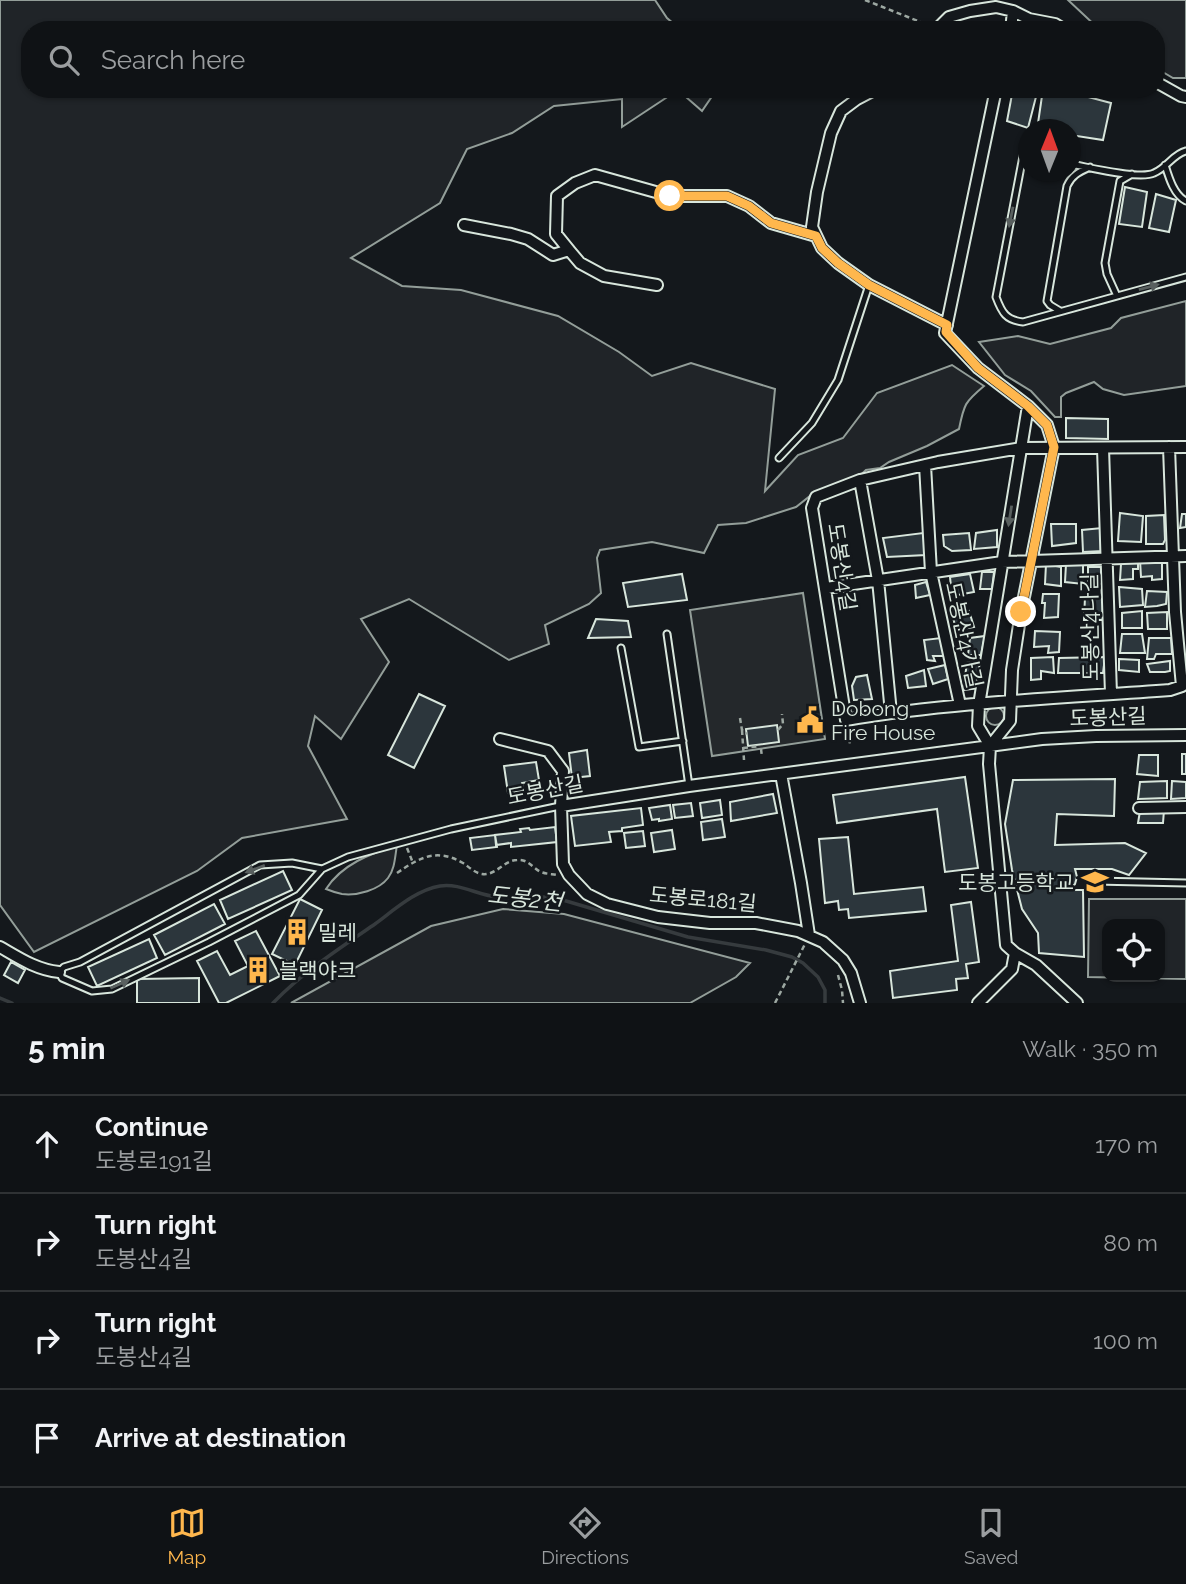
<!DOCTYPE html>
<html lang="en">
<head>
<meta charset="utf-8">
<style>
  body { margin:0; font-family:Raleway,"Noto Sans KR",sans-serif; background:#1d2022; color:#f1f3f6 }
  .controls { position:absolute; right:21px; bottom:21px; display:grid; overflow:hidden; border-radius:14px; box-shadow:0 2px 5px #0004 }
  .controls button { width:63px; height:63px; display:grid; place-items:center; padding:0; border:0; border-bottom:2px solid #2f3234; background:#0f1215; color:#f1f3f6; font:35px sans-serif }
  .compass { position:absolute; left:1018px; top:119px; width:63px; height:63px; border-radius:50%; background:#0f1215; box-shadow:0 2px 5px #0004; rotate:1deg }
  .stop { position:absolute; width:21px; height:21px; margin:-16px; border:5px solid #ffb74d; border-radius:50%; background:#fff }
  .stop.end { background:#ffb74d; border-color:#fff; box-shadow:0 2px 7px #0008 }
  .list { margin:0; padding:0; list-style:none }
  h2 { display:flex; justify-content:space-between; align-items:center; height:91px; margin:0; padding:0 28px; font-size:30px }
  h2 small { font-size:23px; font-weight:400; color:#9b9ea0 }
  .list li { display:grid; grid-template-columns:46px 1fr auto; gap:21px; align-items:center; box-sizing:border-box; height:98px; padding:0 28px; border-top:2px solid #2f3234 }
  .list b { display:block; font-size:26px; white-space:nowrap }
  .list p { margin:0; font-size:23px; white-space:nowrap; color:#9b9ea0 }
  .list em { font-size:23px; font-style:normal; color:#9b9ea0 }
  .icon { flex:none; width:38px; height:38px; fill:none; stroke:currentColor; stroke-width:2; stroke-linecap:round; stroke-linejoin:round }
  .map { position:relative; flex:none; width:1186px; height:1003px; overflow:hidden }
  .search { position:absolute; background:#0f1215; box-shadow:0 2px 5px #0004; left:21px; right:21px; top:21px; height:77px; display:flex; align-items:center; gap:18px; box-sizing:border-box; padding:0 24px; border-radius:28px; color:#9b9ea0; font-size:26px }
  .sheet { height:483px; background:#0f1215 }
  nav { display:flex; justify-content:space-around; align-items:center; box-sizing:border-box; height:98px; border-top:2px solid #2f3234; background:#0f1215; font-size:19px; color:#9b9ea0 }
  nav a { display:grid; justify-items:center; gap:4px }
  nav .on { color:#ffb74d }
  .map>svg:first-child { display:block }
</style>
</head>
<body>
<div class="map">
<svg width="1186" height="1003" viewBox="0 0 1186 1003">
  <rect width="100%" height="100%" fill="#14181c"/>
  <path fill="#202428" stroke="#939e99" stroke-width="2" fill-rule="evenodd" d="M0 0H655L667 18 681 30H30V89H717L702 111 678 90 622 127V99L554 106 512 133 467 149 440 203 351 258 402 286 461 290 558 316 619 352 652 376 691 363 775 389 765 491 798 455 843 438 877 393 952 365 984 386C965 402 964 404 959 429L927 446 889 462 880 468 866 470 853 482 810 496 796 507 746 523 718 525 704 553 652 542 600 550 597 558 601 593 589 604 545 625 549 644 509 660 409 599 361 619 389 662 341 739 315 716 308 746 347 819 242 838 197 871 34 952 0 905Z
    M1068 0H1186V78H1173L1156 68V30H1100Z
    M1186 301V386L1124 395 1103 389 1094 382 1066 393 1061 397V417H1055L1031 391 1005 375 979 342 1018 336 1050 344 1111 328 1121 318Z
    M986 716a9 9 0 1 1 18 0a9 9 0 1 1-18 0Z
    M397 845C395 856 395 869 388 878 379 890 357 896 342 894 337 893 331 891 326 889 342 864 370 854 397 845Z
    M1089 899H1186V979L1088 977ZM1107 924H1160V977H1107Z
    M503 909 564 914 750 963 736 977 690 1003H291L431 926Z"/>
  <path fill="#24282b" stroke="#939e99" stroke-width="2" d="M803 593 825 739 712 756 690 610Z"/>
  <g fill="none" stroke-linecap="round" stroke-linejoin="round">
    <path stroke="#363b3e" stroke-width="3.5" d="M0 998 12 1003
      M273 1003C303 972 340 948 375 924 394 910 416 890 440 886 460 883 477 895 497 897 517 899 537 895 556 898L688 937 766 950 792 957 803 963 818 977 825 990V1003"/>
  </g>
  <path fill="#2c363c" stroke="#d8e6dc" stroke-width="2" d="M1013 89H1038L1028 128 1007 121Z
    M1043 89H1058L1111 103 1103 140 1070 135V130H1037Z
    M1125 187 1147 192 1142 227 1119 224Z
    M1156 194 1176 200 1169 232 1149 228Z
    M1066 418 1108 419V439L1066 438Z
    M1120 513 1143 516 1141 542 1118 541Z
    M1182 514H1186V527L1180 528Z
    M1164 515 1165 540 1163 544H1146V516Z
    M1051 524H1076V543L1052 546Z
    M1102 528 1103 551 1083 552 1082 530Z
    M997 530V547L974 549 976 533Z
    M923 533 926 555 887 557 883 538Z
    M969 533 971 550 952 551 944 546 943 535Z
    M1140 560H1162V579L1152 580V576L1141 577Z
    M1124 561H1138V569H1133V579L1120 580 1121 564Z
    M1083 563V584L1065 582 1066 564Z
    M1046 564 1061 567V586L1045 584Z
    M1088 567H1103V584L1088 583Z
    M982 572H994L992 589H980Z
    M682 574 687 600 628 607 623 583Z
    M970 574 974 592 952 596 950 577Z
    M926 582 930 595 916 598 915 585Z
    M1119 587 1142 589 1143 605 1120 607Z
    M1147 591 1167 592 1166 604 1157 606 1145 607Z
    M1043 594H1059L1058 617 1044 618 1045 603H1042Z
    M1103 596V620H1084L1085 597Z
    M969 611 974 627 956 630 953 617Z
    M1142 611V628H1122V613Z
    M1167 612V629H1148L1147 613Z
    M596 619 628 621 631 637 588 638Z
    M1035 631 1060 632 1059 652 1048 653 1049 646 1034 647Z
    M1122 634H1142L1145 653H1120Z
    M985 636 981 655H968L970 638Z
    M941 638 945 656H933L935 661 927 660 924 640Z
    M1149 638H1171L1172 654H1156L1154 659H1147Z
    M1053 657 1054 673 1041 671V679L1031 680V658Z
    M1105 657 1103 673H1058L1059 658Z
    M1119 659 1139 660V672L1119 670Z
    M982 661 979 688 963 690 967 663Z
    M1170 661V671L1165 672H1150L1147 664Z
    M945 665 948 679 933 684 928 669Z
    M924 670 926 686 908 688 906 676Z
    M867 675 872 699 854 700 852 686 856 677Z
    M419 694 445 706 414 768 388 755Z
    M777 725 779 742 748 746 746 729Z
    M587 750 590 776 572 778 569 753Z
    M1182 754H1186V774H1182Z
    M1139 755H1158V776L1137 774Z
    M536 762 539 780 522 783 523 791 508 793 504 766Z
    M965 777 978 868 945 872 937 809 837 823 833 795Z
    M1115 779 1114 816 1057 814 1055 845 1125 843 1146 853 1129 875 1112 869H1075L1077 877 1075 884 1070 890H1083L1084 957 1039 953 1038 933 1022 909 1012 870 1005 824 1013 780Z
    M1167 781V798L1138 799 1140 782Z
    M1172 781 1186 782V798L1171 799Z
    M773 794 777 813 731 821 730 802Z
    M720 800 722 815 702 818 700 803Z
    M691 803 693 816 675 818 673 805Z
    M670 805 672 819 659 821V819L652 820 649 808Z
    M641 808 643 825 622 828V831L609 832 611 842 575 846 571 816Z
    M1164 810 1163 823H1138L1140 811Z
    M722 819 725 837 703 840 701 822Z
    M555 827 557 842 511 847V843L496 845 495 835 521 832 520 829 529 828 530 830Z
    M672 830 675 849 654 852 651 833Z
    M643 831 645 846 626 848 624 833Z
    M495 835 497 847 472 850 470 838Z
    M848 837 854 894 923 887 926 911 849 918 848 909 839 910 838 901 825 903 819 839Z
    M283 871 292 890 228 919 220 900Z
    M300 899 322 910 295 965 272 954Z
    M971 902 979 962 966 964 968 978 956 979 957 990 893 998 890 971 958 961 951 905Z
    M214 904 225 924 165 955 154 935Z
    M256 931 280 976 226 1003H219L197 961 217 951 230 975 248 966 235 941Z
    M149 939 157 958 97 986 88 967Z
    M11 962 25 970 18 983 4 975Z
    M199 978V1003H137V979Z"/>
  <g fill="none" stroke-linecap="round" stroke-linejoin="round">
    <defs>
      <path id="lane" d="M1028 157 1023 156 996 297C1002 313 1006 320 1023 322L1186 277
        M1070 164C1088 167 1140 180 1154 173 1167 168 1173 154 1186 151
        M1165 165C1169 178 1174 195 1186 201
        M1117 296 1107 274 1105 263 1120 181 1132 174
        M1060 311 1050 305 1047 301 1067 186C1072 175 1079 172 1090 167
        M779 458 812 423 838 380 869 285
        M667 634 689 786
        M621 648 639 747 683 741
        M322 869 292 863 260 865 80 962 64 967 59 972 62 978 92 991 112 989 209 942 299 895 322 869 348 857 451 829 560 806
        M1095 881 1186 883"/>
      <path id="street" d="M936 30 949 17 970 11 996 7 1013 11 1029 19 1055 24 1065 30
        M1011 30 1013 11
        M1156 82 1181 96 1186 97
        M876 89 857 99 841 111 831 133 817 192 812 227 822 248 838 263 869 285 947 325
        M464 225 511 234 528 239 553 255 569 250 556 234 557 196 575 183 595 175 670 196H727L749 206 771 223 816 236
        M569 250 580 263 604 276 657 285
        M1169 447 1175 612 1182 686 1170 690C1062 698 953 702 846 720L812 508 816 497 860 480 938 462 1021 448 1186 447
        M1103 448 1111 694
        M925 465 931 572 960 705
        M860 480 878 580 891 713
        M826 588 1002 562 1186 556
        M500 739 548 751 563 771 561 806 563 864 569 875 587 894 607 904 658 917 710 923H756L798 931 823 942 843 960 851 973 860 1003
        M990 746 1010 721 1012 670 1021 612 1054 447 1047 425 1028 406 978 368 945 333 996 89
        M990 746 978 726 979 705 1028 406
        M990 746 989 764 1006 945 1015 953 1036 965 1077 1003
        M781 774 801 883 809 935
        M561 806 689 786 1042 739 1096 736 1186 735
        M1139 808 1186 807
        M0 947C19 958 37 970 59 972
        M978 1003 1012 969 1015 953"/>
    </defs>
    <use href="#lane" stroke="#d8e6dc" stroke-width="9"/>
    <use href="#street" stroke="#d8e6dc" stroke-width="14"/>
    <path stroke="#9da8a2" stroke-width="2.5" stroke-dasharray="5 3.5" stroke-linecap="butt" d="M865 0 928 25
      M740 718 742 730 747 734
      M742 730 744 760
      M778 730 783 724 782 714
      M848 730 850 744
      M743 748 760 746
      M761 749 762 757
      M407 848 413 863
      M397 873C420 857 437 848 463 863 469 867 475 873 482 874 496 876 504 860 517 860 529 859 532 868 541 872 546 874 552 874 557 875
      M838 975 842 990 843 1003
      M775 1003 805 944"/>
    <use href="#lane" stroke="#14181c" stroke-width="5"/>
    <use href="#street" stroke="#14181c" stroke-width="10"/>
  </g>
  <defs><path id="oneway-solid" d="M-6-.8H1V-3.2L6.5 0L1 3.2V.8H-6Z" transform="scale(1.75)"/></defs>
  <g fill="#59605f">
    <use href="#oneway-solid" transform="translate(1011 217) rotate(101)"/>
    <use href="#oneway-solid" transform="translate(1149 287) rotate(-15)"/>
    <use href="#oneway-solid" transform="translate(1010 516) rotate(99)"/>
    <use href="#oneway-solid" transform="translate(255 869) rotate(159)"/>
    <use href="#oneway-solid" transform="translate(120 984) rotate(-24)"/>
  </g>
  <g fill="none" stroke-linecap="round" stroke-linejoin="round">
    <path stroke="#ffb74d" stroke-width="9" d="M670 196H727L749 206 771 223 816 236 822 248 838 263 869 285 947 325 946 332 978 368 1028 406 1047 425 1054 447 1021 612"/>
  </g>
  <defs>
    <symbol id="civic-bare" viewBox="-9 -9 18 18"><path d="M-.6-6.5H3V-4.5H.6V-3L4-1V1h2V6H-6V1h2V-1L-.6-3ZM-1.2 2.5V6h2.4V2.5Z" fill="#ffb74d" stroke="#14181c" stroke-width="2.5" paint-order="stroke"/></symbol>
    <symbol id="school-bare" viewBox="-9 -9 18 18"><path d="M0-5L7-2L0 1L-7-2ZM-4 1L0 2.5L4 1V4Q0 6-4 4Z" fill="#ffb74d" stroke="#14181c" stroke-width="2.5" paint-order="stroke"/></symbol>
    <symbol id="building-bare" viewBox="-9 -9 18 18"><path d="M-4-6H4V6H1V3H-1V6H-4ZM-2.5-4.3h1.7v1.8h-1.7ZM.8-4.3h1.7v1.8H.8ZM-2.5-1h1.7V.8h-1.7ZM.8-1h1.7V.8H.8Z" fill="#ffb74d" stroke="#14181c" stroke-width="2.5" paint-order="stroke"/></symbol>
  </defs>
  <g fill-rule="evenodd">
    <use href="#civic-bare" x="791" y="701" width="38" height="38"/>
    <use href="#school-bare" x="1076" y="863" width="38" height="38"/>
    <use href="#building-bare" x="278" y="913" width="38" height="38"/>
    <use href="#building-bare" x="239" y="951" width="38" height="38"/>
  </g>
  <g text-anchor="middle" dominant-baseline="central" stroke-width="5" stroke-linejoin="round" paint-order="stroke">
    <g font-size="21" fill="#d8e6dc" stroke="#14181c">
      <text transform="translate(842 567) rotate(81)">도봉산4길</text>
      <text transform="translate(1090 627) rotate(-91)">도봉산4나길</text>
      <text transform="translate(964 635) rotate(78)">도봉산4가길</text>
      <text transform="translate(1108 717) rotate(-2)">도봉산길</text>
      <text transform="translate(545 790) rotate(-11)">도봉산길</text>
      <text transform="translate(703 899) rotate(5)">도봉로181길</text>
    </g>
    <g font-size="21" fill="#d8e6dc" stroke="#14181c" text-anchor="start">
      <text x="831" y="708">Dobong<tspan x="831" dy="24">Fire House</tspan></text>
      <text x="1074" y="882" text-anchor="end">도봉고등학교</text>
      <text x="318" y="932">밀레</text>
      <text x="279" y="970">블랙야크</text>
    </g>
    <g font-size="23" font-style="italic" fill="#d8e6dc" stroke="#14181c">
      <text transform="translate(525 898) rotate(6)">도봉2천</text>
    </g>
  </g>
</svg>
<div class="controls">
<button><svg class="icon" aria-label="locate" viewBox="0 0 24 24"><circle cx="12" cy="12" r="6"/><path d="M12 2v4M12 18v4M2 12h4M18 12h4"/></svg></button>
</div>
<svg class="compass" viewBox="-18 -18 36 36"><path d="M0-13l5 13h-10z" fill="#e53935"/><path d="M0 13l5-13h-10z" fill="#9b9ea0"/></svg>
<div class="stop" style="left:670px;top:196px"></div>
<div class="stop end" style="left:1021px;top:612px"></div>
<div class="search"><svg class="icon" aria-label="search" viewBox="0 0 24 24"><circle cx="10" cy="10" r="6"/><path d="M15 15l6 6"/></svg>Search here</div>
</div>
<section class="sheet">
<h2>5 min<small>Walk · 350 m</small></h2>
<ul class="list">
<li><svg class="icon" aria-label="ahead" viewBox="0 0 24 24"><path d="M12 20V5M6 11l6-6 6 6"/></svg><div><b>Continue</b><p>도봉로191길</p></div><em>170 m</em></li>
<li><svg class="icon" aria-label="right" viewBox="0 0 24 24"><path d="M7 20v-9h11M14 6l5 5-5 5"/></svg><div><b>Turn right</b><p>도봉산4길</p></div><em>80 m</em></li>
<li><svg class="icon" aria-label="right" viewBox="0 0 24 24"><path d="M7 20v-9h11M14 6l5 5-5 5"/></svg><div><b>Turn right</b><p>도봉산4길</p></div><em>100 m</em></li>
<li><svg class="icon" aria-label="arrive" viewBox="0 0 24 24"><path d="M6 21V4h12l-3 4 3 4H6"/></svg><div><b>Arrive at destination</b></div></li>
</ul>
</section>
<nav>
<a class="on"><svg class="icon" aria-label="map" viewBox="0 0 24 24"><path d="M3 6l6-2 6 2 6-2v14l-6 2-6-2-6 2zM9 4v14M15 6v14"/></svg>Map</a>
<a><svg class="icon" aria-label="directions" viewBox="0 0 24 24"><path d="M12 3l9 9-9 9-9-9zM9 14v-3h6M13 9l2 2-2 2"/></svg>Directions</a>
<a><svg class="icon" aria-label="saved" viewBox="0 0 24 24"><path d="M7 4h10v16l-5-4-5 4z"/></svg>Saved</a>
</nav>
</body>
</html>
